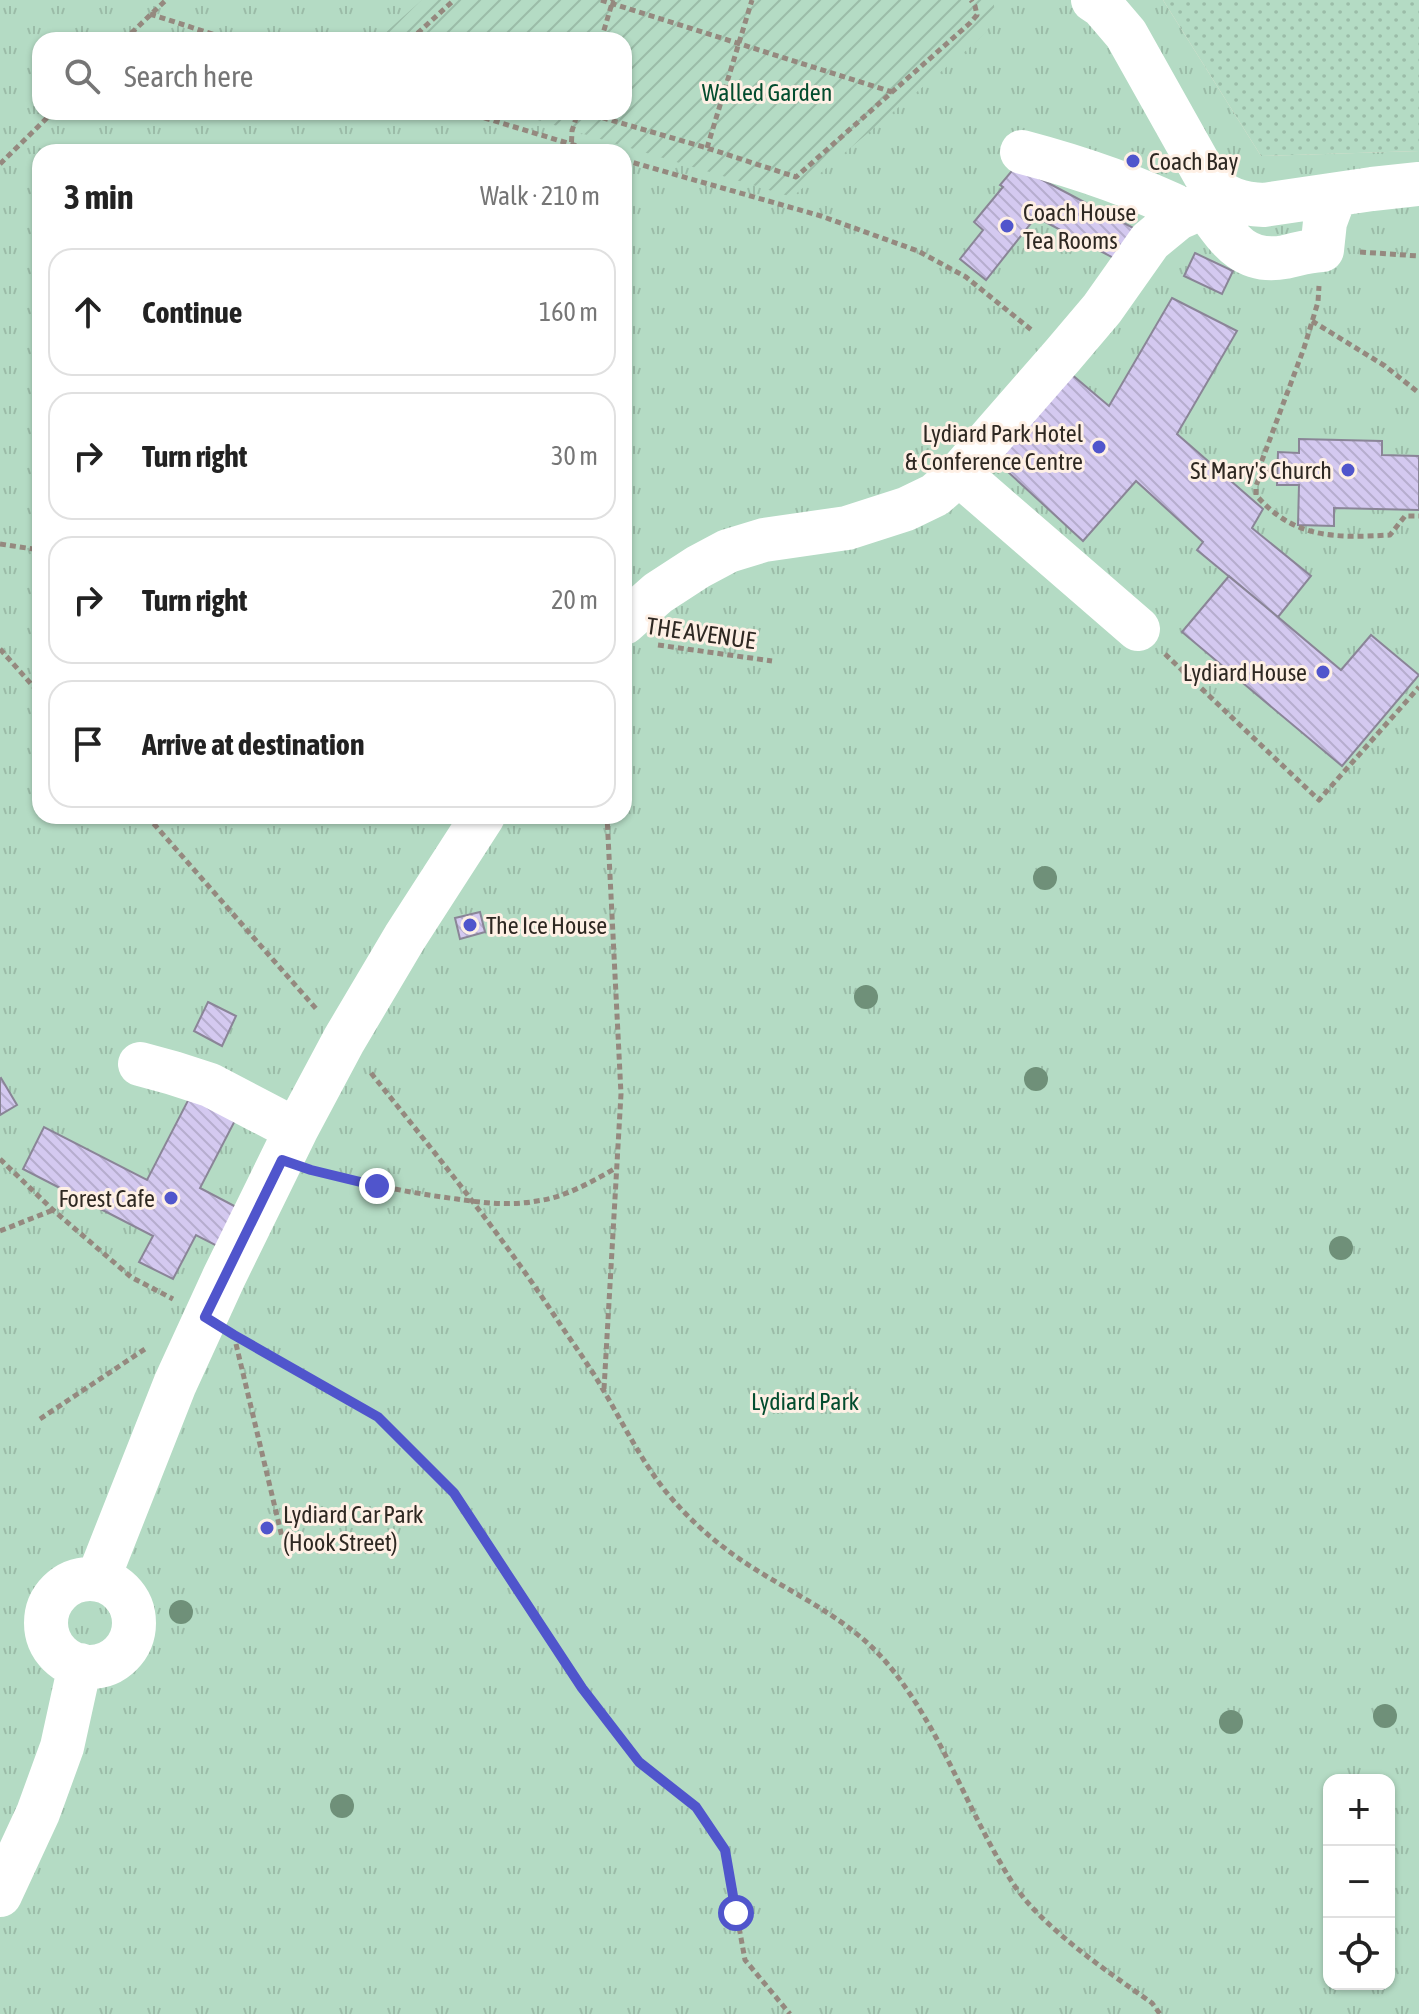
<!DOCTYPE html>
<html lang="en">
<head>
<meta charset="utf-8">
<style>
  body { margin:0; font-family:"Asap Condensed",sans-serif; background:#f6f6f6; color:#222 }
  .controls { position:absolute; right:24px; bottom:24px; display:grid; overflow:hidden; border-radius:16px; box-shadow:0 2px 6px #0004 }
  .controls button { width:72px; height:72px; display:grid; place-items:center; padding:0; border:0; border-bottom:2px solid #e0e0e0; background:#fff; color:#222; font:40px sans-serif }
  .stop { position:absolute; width:24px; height:24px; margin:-18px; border:6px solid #5055cc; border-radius:50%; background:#fff }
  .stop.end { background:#5055cc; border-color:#fff; box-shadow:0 2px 8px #0008 }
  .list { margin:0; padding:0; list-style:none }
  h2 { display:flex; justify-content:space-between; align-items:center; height:104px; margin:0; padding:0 32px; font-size:34px }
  h2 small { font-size:26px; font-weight:400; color:#767676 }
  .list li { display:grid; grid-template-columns:52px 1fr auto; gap:24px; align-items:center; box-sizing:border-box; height:128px; margin:0 16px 16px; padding:0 16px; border:2px solid #e0e0e0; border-radius:24px }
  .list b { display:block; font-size:30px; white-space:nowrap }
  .list em { font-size:26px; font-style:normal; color:#767676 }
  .icon { flex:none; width:44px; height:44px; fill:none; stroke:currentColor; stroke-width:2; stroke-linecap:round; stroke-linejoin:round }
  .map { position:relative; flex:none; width:1419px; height:2014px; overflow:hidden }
  .search { position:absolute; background:#fff; box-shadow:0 2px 6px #0004; left:32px; top:32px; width:600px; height:88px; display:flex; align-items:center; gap:20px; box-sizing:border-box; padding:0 28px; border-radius:24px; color:#767676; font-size:30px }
  .panel { position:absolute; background:#fff; box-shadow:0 2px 6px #0004; left:32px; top:144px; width:600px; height:680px; border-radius:24px }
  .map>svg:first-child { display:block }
</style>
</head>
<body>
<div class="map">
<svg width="1419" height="2014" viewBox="0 0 1419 2014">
  <defs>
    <pattern id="grass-dots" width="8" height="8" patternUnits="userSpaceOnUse" patternTransform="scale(2)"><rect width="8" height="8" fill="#b4dbc4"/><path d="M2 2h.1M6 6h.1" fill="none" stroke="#9bbca8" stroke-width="1.8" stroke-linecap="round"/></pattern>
    <pattern id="park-tufts" width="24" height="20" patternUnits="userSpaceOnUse" patternTransform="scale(2)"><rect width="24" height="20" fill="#b4dbc4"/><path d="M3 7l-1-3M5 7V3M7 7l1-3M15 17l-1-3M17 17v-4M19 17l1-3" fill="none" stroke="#9bbca8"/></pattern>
    <pattern id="garden-furrows" width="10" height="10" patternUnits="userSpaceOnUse" patternTransform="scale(2)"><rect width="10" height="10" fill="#b4dbc4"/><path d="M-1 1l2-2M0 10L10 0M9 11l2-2" fill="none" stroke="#9bbca8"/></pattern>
    <pattern id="building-back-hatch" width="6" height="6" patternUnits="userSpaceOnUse" patternTransform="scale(2)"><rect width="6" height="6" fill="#d4c9f0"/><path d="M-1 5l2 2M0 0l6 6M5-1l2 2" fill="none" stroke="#b6adce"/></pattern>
  </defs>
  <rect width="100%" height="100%" fill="#f3e2d4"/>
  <path fill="url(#grass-dots)" d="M1163 0H1419V151L1261 156Z"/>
  <path fill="url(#park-tufts)" fill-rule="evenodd" d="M0 0H1163L1261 156 1419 151V2014H0ZM40 40H624V112H40ZM40 152H624V816H40ZM1329 1780H1389V1984H1329Z"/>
  <path fill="url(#garden-furrows)" d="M422 0H993C998 21 989 29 975 43L792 197 511 112H624V40H377Z"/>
  <path fill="url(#building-back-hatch)" stroke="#8a8597" stroke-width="2" d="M1016 166 1139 231 1123 263 1036 217 986 280 960 259 983 230 974 222 1003 187 1000 185Z
    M1195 253 1233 271 1222 294 1184 276Z
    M1172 298 1237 331 1177 434 1263 509 1252 528 1311 576 1278 617 1197 550 1203 542 1136 481 1083 541 995 460 1071 374 1109 406Z
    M1299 439 1382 441V455L1419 456V510L1334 508V526L1298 525 1299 485H1277L1278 452 1299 453Z
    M1229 576 1341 670 1371 635 1419 675 1342 766 1182 632Z
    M480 912 485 932 460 939 455 918Z
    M208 1002 236 1016 222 1046 194 1031Z
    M1 1078 17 1105 0 1115V1079Z
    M196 1085 241 1109 200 1188 240 1209 221 1248 196 1235 173 1279 139 1262 153 1236 23 1169 44 1127 147 1180Z"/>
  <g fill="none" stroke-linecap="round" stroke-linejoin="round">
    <path stroke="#95897f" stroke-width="5" stroke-dasharray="6 4" stroke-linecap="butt" d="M601 0 892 92
      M150 14 231 40
      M124 40 166 0
      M410 40 454 0
      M601 40 613 0
      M465 112 597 152
      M583 112 707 148 796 177 970 23 977 15 975 6 971 0
      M707 148 752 0
      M571 152 572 131 578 112
      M624 160 821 216 918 251 966 277 1034 332
      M0 164 53 112
      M1360 252 1419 256
      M1312 321 1385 366 1419 393
      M1262 470 1256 486V495C1294 539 1335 538 1390 535L1405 516H1419
      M1273 470H1262L1261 463 1304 348 1318 302 1319 286
      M0 544 40 550
      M658 645 772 661
      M0 649 40 694
      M1165 654 1319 800 1419 687
      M147 816 318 1011
      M371 1073C434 1152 498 1230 554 1315 571 1341 590 1366 605 1393 625 1427 642 1462 667 1493 691 1522 718 1545 750 1566 797 1596 849 1619 886 1662 941 1727 967 1811 1012 1882 1042 1928 1107 1971 1152 2003L1160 2014
      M0 1159 53 1210 131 1277 173 1299
      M317 1171C363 1183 409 1193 457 1199 483 1203 511 1206 537 1201 566 1197 591 1182 616 1168
      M0 1231 53 1210
      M237 1337 378 1417 454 1493 582 1688 639 1762 696 1807 725 1850 745 1960 790 2014
      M236 1344 282 1537
      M604 1389 621 1094 607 816
      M40 1419 148 1347"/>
    <path stroke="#fff" stroke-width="44" d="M1093 0 1102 6 1126 34 1209 182C1224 199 1241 204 1264 205L1372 189 1419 184
      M1022 152C1079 167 1137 187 1190 213
      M1205 207C1227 237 1243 265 1285 257 1299 254 1306 251 1322 250L1325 222 1335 195
      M959 474 1138 629
      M624 623 658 593 698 567 728 551 764 540 847 528 906 509 935 495 959 474 1063 355 1102 309 1150 241 1178 218 1226 197
      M140 1064 173 1073 210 1085 296 1130
      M46 1623a44 44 0 1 1 88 0a44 44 0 1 1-88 0Z
      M98 1579 175 1384 224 1277 296 1130 344 1040 405 937 483 816
      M0 1895 38 1813 62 1747 80 1665"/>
  </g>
  <g fill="#6f9079">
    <circle cx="1045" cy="878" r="12"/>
    <circle cx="866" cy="997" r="12"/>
    <circle cx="1036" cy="1079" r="12"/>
    <circle cx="1341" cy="1248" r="12"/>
    <circle cx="181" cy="1612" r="12"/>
    <circle cx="1385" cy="1716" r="12"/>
    <circle cx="1231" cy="1722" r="12"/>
    <circle cx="342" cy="1806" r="12"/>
  </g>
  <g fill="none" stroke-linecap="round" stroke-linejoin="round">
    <path stroke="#5055cc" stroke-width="10" d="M377 1186 311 1170 282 1160 205 1317 234 1335 378 1417 454 1493 582 1688 639 1762 696 1807 725 1850 736 1913"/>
  </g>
  <g fill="#5055cc" stroke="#fef0e5" stroke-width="3">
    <circle cx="1133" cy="161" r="8"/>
    <circle cx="1007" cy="226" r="8"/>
    <circle cx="1099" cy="447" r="8"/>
    <circle cx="1348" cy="470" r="8"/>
    <circle cx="1323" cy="672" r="8"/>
    <circle cx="470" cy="925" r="8"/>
    <circle cx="171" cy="1198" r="8"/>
    <circle cx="267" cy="1528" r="8"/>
  </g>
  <g text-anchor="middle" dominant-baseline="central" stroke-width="6" stroke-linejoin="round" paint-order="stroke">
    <g font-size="24" fill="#034c2e" stroke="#fef0e5">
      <text x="767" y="92">Walled Garden</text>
      <text x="805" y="1401">Lydiard Park</text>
    </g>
    <g font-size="24" fill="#2e2822" stroke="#fef0e5" text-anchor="start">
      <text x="1149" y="161">Coach Bay</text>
      <text x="1023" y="212">Coach House<tspan x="1023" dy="28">Tea Rooms</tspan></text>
      <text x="1083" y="433" text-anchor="end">Lydiard Park Hotel<tspan x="1083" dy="28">&amp; Conference Centre</tspan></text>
      <text x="1332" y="470" text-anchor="end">St Mary's Church</text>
      <text x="1307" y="672" text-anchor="end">Lydiard House</text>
      <text x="486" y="925">The Ice House</text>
      <text x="155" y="1198" text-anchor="end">Forest Cafe</text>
      <text x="283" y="1514">Lydiard Car Park<tspan x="283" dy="28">(Hook Street)</tspan></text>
    </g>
    <g font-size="24" fill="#2e2822" stroke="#fef0e5">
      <text transform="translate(701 633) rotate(8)">THE AVENUE</text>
    </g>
  </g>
</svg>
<div class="controls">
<button>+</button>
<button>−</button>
<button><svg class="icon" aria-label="locate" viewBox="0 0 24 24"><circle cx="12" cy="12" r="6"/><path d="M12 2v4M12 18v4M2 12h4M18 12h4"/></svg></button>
</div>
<div class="stop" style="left:736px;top:1913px"></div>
<div class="stop end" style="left:377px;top:1186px"></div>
<div class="search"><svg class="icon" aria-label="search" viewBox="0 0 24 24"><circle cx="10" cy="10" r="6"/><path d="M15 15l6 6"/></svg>Search here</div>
<section class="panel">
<h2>3 min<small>Walk · 210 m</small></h2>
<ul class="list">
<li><svg class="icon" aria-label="ahead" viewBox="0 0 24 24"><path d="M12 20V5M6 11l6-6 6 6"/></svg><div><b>Continue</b></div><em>160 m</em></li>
<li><svg class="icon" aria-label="right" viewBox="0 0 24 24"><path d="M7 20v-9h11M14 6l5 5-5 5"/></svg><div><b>Turn right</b></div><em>30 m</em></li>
<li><svg class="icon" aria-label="right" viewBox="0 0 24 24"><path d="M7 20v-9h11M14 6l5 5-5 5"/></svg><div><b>Turn right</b></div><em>20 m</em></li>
<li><svg class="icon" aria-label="arrive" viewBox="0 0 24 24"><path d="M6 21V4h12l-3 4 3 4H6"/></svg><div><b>Arrive at destination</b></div></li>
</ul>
</section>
</div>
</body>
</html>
